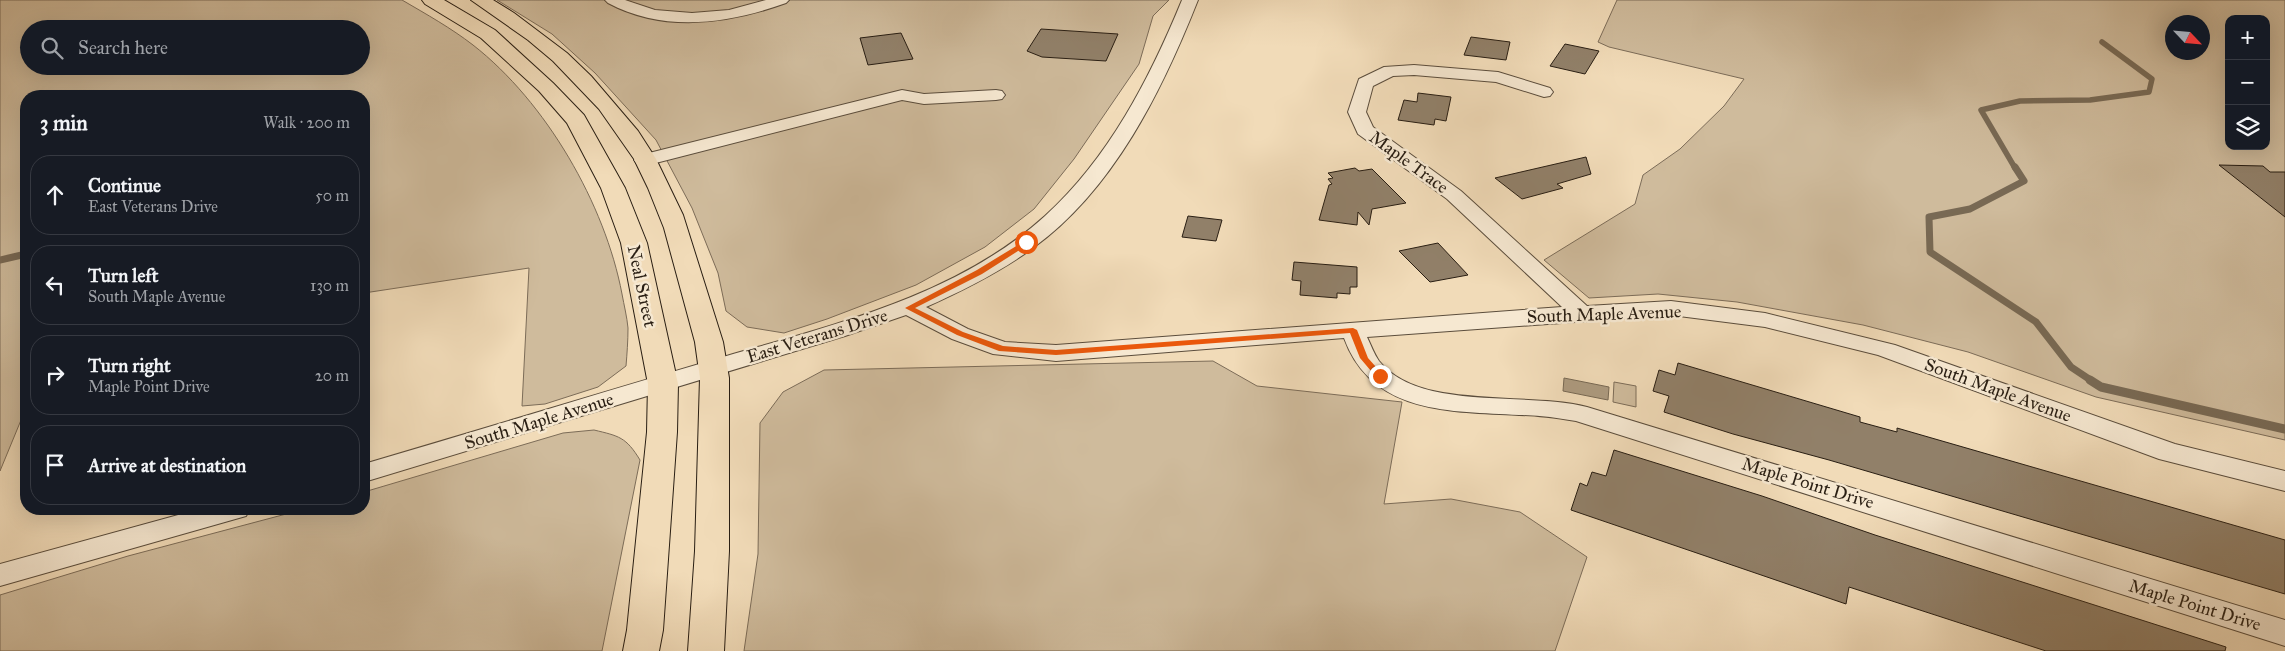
<!DOCTYPE html>
<html lang="en">
<head>
<meta charset="utf-8">
<style>
  body { margin:0; font-family:"IM FELL Great Primer",serif; background:#242831; color:#f1f3f6 }
  .controls { position:absolute; right:15px; top:15px; display:grid; overflow:hidden; border-radius:10px; box-shadow:0 5px 20px #0002 }
  .controls button { width:45px; height:45px; display:grid; place-items:center; padding:0; border:0; border-bottom:1px solid #363941; background:#171b24; color:#f1f3f6; font:25px sans-serif }
  .compass { position:absolute; left:2165px; top:15px; width:45px; height:45px; border-radius:50%; background:#171b24; box-shadow:0 5px 20px #0002; rotate:116deg }
  .stop { position:absolute; width:15px; height:15px; margin:-11px; border:4px solid #ea580c; border-radius:50%; background:#fff }
  .stop.end { background:#ea580c; border-color:#fff; box-shadow:0 1px 5px #0008 }
  .list { margin:0; padding:0; list-style:none }
  h2 { display:flex; justify-content:space-between; align-items:center; height:65px; margin:0; padding:0 20px; font-size:21px }
  h2 small { font-size:16px; font-weight:400; color:#9ea1a6 }
  .list li { display:grid; grid-template-columns:32px 1fr auto; gap:15px; align-items:center; box-sizing:border-box; height:80px; margin:0 10px 10px; padding:0 10px; border:1px solid #363941; border-radius:20px }
  .list b { display:block; font-size:19px; white-space:nowrap }
  .list p { margin:0; font-size:16px; white-space:nowrap; color:#9ea1a6 }
  .list em { font-size:16px; font-style:normal; color:#9ea1a6 }
  .icon { flex:none; width:28px; height:28px; fill:none; stroke:currentColor; stroke-width:2; stroke-linecap:round; stroke-linejoin:round }
  .map { position:relative; flex:none; width:2285px; height:651px; overflow:hidden }
  .search { position:absolute; background:#171b24; box-shadow:0 5px 20px #0002; left:20px; top:20px; width:350px; height:55px; display:flex; align-items:center; gap:12px; box-sizing:border-box; padding:0 18px; border-radius:28px; color:#9ea1a6; font-size:19px }
  .panel { position:absolute; background:#171b24; box-shadow:0 5px 20px #0002; left:20px; top:90px; width:350px; height:425px; border-radius:20px }
  .map>svg:first-child { display:block }
</style>
</head>
<body>
<div class="map">
<svg width="2285" height="651" viewBox="0 0 2285 651">
  <rect width="100%" height="100%" fill="#f1dbb8"/>
  <filter id="stains"><feTurbulence type="fractalNoise" baseFrequency=".004" numOctaves="4"/><feColorMatrix values="0 0 0 0 .2 0 0 0 0 .09 0 0 0 0 .02 0 0 0 .5 -.17"/></filter>
  <radialGradient id="worn" r=".72"><stop offset=".6" stop-color="#630" stop-opacity="0"/><stop offset="1" stop-color="#630" stop-opacity=".3"/></radialGradient>
  <path fill="#cfbb9c" stroke="#7c6c58" fill-rule="evenodd" d="M0 0H402C426 14 451 28 473 45 546 102 605 204 622 294 624 305 627 317 628 328 628 341 627 354 626 366L598 387 545 404 522 406 529 268 364 293V96H26V408L0 471ZM29 29H361V66H29Z
    M497 0H1169L1153 16 1139 64 1074 159 1034 209 985 247 916 285 827 319 784 333 747 327 726 311 718 273 692 208 656 140 595 73 552 34Z
    M1617 0H2285V440L2096 397 1968 352 1863 325 1737 302 1658 294 1589 298 1544 260 1635 204 1643 175 1680 149 1724 106 1744 79 1609 47 1598 42ZM2229 19H2266V146H2229ZM2172 22H2202V52H2172Z
    M1213 361 1257 386 1402 402 1384 504 1451 499 1520 512 1587 557 1555 651H744L758 554 760 423 783 392 824 370Z
    M1614 382 1636 386V407L1613 402Z
    M594 430C619 436 626 437 640 460L602 651H0V595L128 556 305 509H364V492L563 433Z"/>
  <path fill="#ad9b80" stroke="#786954" d="M1564 378 1609 387 1608 400 1563 391Z"/>
  <g fill="none" stroke-linecap="round" stroke-linejoin="round">
    <path stroke="#786954" stroke-width="5.5" d="M2015 168 1981 110 2020 101 2090 100 2149 92 2152 79 2102 42"/>
    <path stroke="#786954" stroke-width="7" d="M2015 167 2024 181 1970 209 1929 217 1930 252 2036 322 2071 367 2092 381
      M0 260 26 254"/>
    <path stroke="#786954" stroke-width="9" d="M2090 380 2101 387 2285 429"/>
  </g>
  <path fill="#918069" stroke="#291e13" d="M1041 29 1118 34 1106 61 1042 57 1027 51Z
    M901 33 913 59 868 65 860 38Z
    M1471 37 1510 42 1506 60 1464 55Z
    M1565 44 1599 51 1585 74 1550 66Z
    M1418 93 1451 97 1446 121 1435 119 1434 125 1398 120 1404 100 1417 102Z
    M1586 157 1591 174 1557 184 1563 188 1522 199 1495 178Z
    M2219 165 2263 166 2270 172H2285V217Z
    M1355 168 1359 171 1372 169 1406 203 1372 209 1369 225 1358 212 1357 225 1319 220 1329 185 1332 184 1328 179 1333 178 1328 173Z
    M1188 216 1222 220 1216 241 1182 237Z
    M1438 243 1468 275 1430 282 1399 251Z
    M1294 262 1357 267V287H1350V294L1337 293V298L1300 295 1301 281 1292 280Z
    M1678 363 1860 417V422L1897 432V428L2285 540V594L1829 460 1733 434 1664 412 1669 396 1653 391 1659 370 1675 375Z
    M1614 450 1762 496 1875 535 2226 647 2225 651H2046L1849 587 1846 604 1571 510 1580 483 1587 486 1592 472 1606 476Z"/>
  <g fill="none" stroke-linecap="round" stroke-linejoin="round">
    <defs>
      <path id="minor" d="M605 0H625L655 10 692 13 729 10 766 0H789L786 3C728 24 664 33 608 3Z
        M1182 0H1198C1162 91 1114 189 1033 248 1000 272 964 290 926 307L968 329 1005 342 1056 345 1562 307 1447 199 1358 134 1348 112 1359 79 1384 67 1414 65 1498 72 1550 88 1553 92 1550 96 1544 97 1496 82 1414 75 1393 76 1373 86 1366 112 1373 127 1461 191 1587 306 1671 301 1765 313 1895 345 2175 444 2285 471V491L2159 459 1878 355 1765 327 1671 315 1367 337C1371 345 1374 354 1379 361 1419 412 1528 391 1587 407L2285 620V646L1576 421C1557 418 1538 415 1519 415 1451 411 1372 415 1344 338L1056 361 993 354 952 339 906 315 845 336 364 482V464C478 431 592 395 706 362 823 327 952 300 1045 216 1109 158 1150 78 1182 0Z
        M902 90 924 94 996 90 1002 91 1005 95 1002 99 996 100 924 104 902 100 644 166 637 164 634 160 637 156Z
        M200 509H250L246 516 0 586V564Z"/>
      <path id="major" d="M422 0H444L495 30 553 83 584 115 625 188 647 243 678 384 677 432 663 630 659 651H623L627 630 647 432 648 384 621 243 601 188 567 123 539 91 481 38 425 4Z
        M471 0H493L514 13 567 53 591 76 638 131 656 159 683 215 723 342 729 378V551L724 651H688L695 551 700 378 695 342 664 228 648 188 634 159 599 109 553 61 528 40Z"/>
    </defs>
    <use href="#minor" stroke="#5b4d3c" stroke-width="2"/>
    <use href="#major" stroke="#291e13" stroke-width="2"/>
    <use href="#minor" fill="#f6e8d1" fill-rule="evenodd"/>
    <use href="#major" fill="#f1dbb8" fill-rule="evenodd"/>
  </g>
  <path fill="#ea580c" d="M1026 240 1029 241V244L982 274 915 308 963 332 1003 346 1056 350 1353 328 1357 330 1368 358 1384 376 1377 378 1360 358 1350 333 1056 355 999 351 957 335 905 308 977 270Z"/>
  <g text-anchor="middle" dominant-baseline="central" stroke-width="5" stroke-linejoin="round" paint-order="stroke">
    <g font-size="18" fill="#291e13" stroke="#f6e8d1">
      <text transform="translate(1409 162) rotate(36)">Maple Trace</text>
      <text transform="translate(642 286) rotate(78)">Neal Street</text>
      <text transform="translate(1604 314) rotate(-2)">South Maple Avenue</text>
      <text transform="translate(817 336) rotate(-17)">East Veterans Drive</text>
      <text transform="translate(1998 390) rotate(20)">South Maple Avenue</text>
      <text transform="translate(539 421) rotate(-17)">South Maple Avenue</text>
      <text transform="translate(1808 483) rotate(17)">Maple Point Drive</text>
      <text transform="translate(2195 605) rotate(17)">Maple Point Drive</text>
    </g>
  </g>
  <rect width="100%" height="100%" filter="url(#stains)"/>
  <rect width="100%" height="100%" fill="url(#worn)"/>
</svg>
<div class="controls">
<button>+</button>
<button>−</button>
<button><svg class="icon" aria-label="layers" viewBox="0 0 24 24"><path d="M12 4l9 5-9 5-9-5zM3 14l9 5 9-5"/></svg></button>
</div>
<svg class="compass" viewBox="-18 -18 36 36"><path d="M0-13l5 13h-10z" fill="#e53935"/><path d="M0 13l5-13h-10z" fill="#9ea1a6"/></svg>
<div class="stop" style="left:1026px;top:242px"></div>
<div class="stop end" style="left:1380px;top:376px"></div>
<div class="search"><svg class="icon" aria-label="search" viewBox="0 0 24 24"><circle cx="10" cy="10" r="6"/><path d="M15 15l6 6"/></svg>Search here</div>
<section class="panel">
<h2>3 min<small>Walk · 200 m</small></h2>
<ul class="list">
<li><svg class="icon" aria-label="ahead" viewBox="0 0 24 24"><path d="M12 20V5M6 11l6-6 6 6"/></svg><div><b>Continue</b><p>East Veterans Drive</p></div><em>50 m</em></li>
<li><svg class="icon" aria-label="left" viewBox="0 0 24 24"><path d="M17 20v-9H6M10 6l-5 5 5 5"/></svg><div><b>Turn left</b><p>South Maple Avenue</p></div><em>130 m</em></li>
<li><svg class="icon" aria-label="right" viewBox="0 0 24 24"><path d="M7 20v-9h11M14 6l5 5-5 5"/></svg><div><b>Turn right</b><p>Maple Point Drive</p></div><em>20 m</em></li>
<li><svg class="icon" aria-label="arrive" viewBox="0 0 24 24"><path d="M6 21V4h12l-3 4 3 4H6"/></svg><div><b>Arrive at destination</b></div></li>
</ul>
</section>
</div>
</body>
</html>
